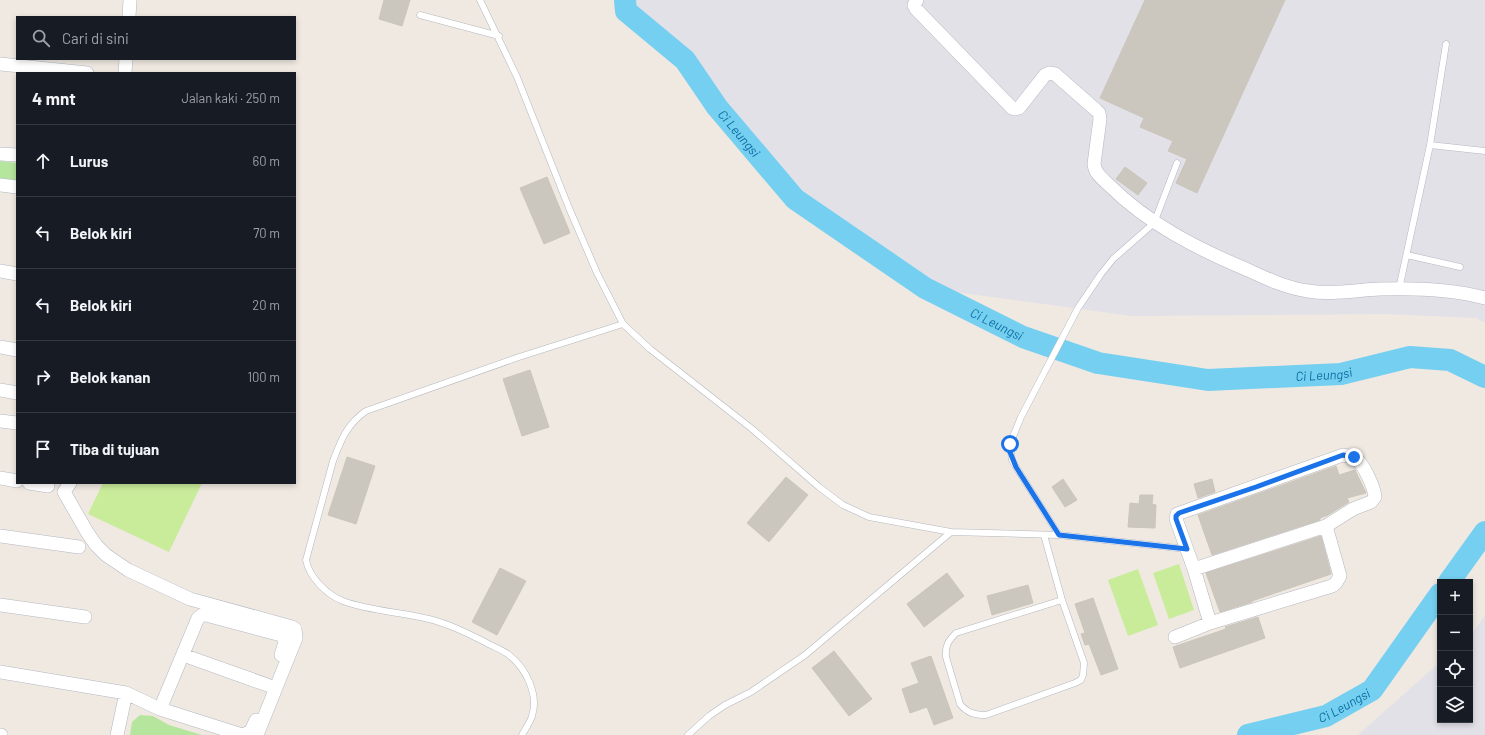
<!DOCTYPE html>
<html lang="id">
<head>
<meta charset="utf-8">
<style>
  body { margin:0; font-family:Barlow,sans-serif; background:#242831; color:#f1f3f6 }
  .controls { position:absolute; right:12px; bottom:12px; display:grid; overflow:hidden; border-radius:0px; box-shadow:0 2px 6px #0003 }
  .controls button { width:36px; height:36px; display:grid; place-items:center; padding:0; border:0; border-bottom:1px solid #363941; background:#171b24; color:#f1f3f6; font:20px sans-serif }
  .stop { position:absolute; width:12px; height:12px; margin:-9px; border:3px solid #1a73e8; border-radius:50%; background:#fff }
  .stop.end { background:#1a73e8; border-color:#fff; box-shadow:0 1px 4px #0008 }
  .list { margin:0; padding:0; list-style:none }
  h2 { display:flex; justify-content:space-between; align-items:center; height:52px; margin:0; padding:0 16px; font-size:17px }
  h2 small { font-size:13px; font-weight:400; color:#9ea1a6 }
  .list li { display:grid; grid-template-columns:26px 1fr auto; gap:12px; align-items:center; box-sizing:border-box; height:72px; padding:0 16px; border-top:1px solid #363941 }
  .list b { display:block; font-size:15px; white-space:nowrap }
  .list em { font-size:13px; font-style:normal; color:#9ea1a6 }
  .icon { flex:none; width:22px; height:22px; fill:none; stroke:currentColor; stroke-width:2; stroke-linecap:round; stroke-linejoin:round }
  .map { position:relative; flex:none; width:1485px; height:735px; overflow:hidden }
  .search { position:absolute; background:#171b24; box-shadow:0 2px 6px #0003; left:16px; top:16px; width:280px; height:44px; display:flex; align-items:center; gap:10px; box-sizing:border-box; padding:0 14px; border-radius:0px; color:#9ea1a6; font-size:15px }
  .panel { position:absolute; background:#171b24; box-shadow:0 2px 6px #0003; left:16px; top:72px; width:280px; height:412px; border-radius:0px }
  .map>svg:first-child { display:block }
</style>
</head>
<body>
<div class="map">
<svg width="1485" height="735" viewBox="0 0 1485 735">
  <rect width="100%" height="100%" fill="#efe9e1"/>
  <path fill="#e3e1e8" d="M625 0H1485V323L1476 318 1385 314 1132 316 925 288 795 199 737 130 685 60 626 11Z
    M1485 615V735H1358L1440 662V720H1470V635L1474 631Z"/>
  <path fill="#b6e59e" d="M0 161 17 163V187L0 185Z
    M140 715 153 716 169 725 202 735H130L132 722Z"/>
  <path fill="#c9ec9a" d="M103 483H202L169 552 88 514Z
    M1179 564 1194 610 1169 619 1153 573Z
    M1138 569 1158 625 1128 636 1108 580Z"/>
  <g fill="none" stroke-linecap="round" stroke-linejoin="round">
    <g stroke="#75cff0" stroke-width="22">
      <path id="s1" d="M625 0 626 11 685 60 717 107 795 199 925 288 1023 337 1098 363 1208 380 1341 374 1410 357 1450 360 1485 377"/>
      <path d="M1449 582 1485 532"/>
      <path id="s2" d="M1248 735 1326 716 1372 690 1440 594"/>
    </g>
  </g>
  <path fill="#cbc7bf" stroke="#cbc5ba" d="M384 0H410L402 26 379 19Z
    M1145 0H1285L1197 193 1176 183 1187 159 1168 151 1173 141 1140 127 1144 118 1100 98Z
    M1125 167 1147 183 1138 195 1116 179Z
    M547 177 570 233 544 244 520 188Z
    M530 370 549 427 522 436 503 379Z
    M347 457 375 466 356 524 328 515Z
    M1336 466 1339 475 1355 470 1366 493 1347 498 1349 502 1328 515 1320 518V520L1212 555 1198 515Z
    M786 477 808 495 769 542 747 523Z
    M1063 479 1077 500 1065 507 1052 487Z
    M1212 479 1215 492 1198 498 1194 484Z
    M1140 495H1153L1152 504 1156 505 1155 528 1128 527 1130 503 1139 504Z
    M1321 536 1331 574 1252 601V602L1220 612 1206 573Z
    M500 568 526 581 497 635 472 622Z
    M947 573 964 596 924 627 907 604Z
    M1028 585 1033 603 992 615 987 596Z
    M1093 598 1118 669 1101 675 1089 644 1085 645 1081 634 1085 633 1075 604Z
    M1258 617 1265 638 1180 668 1173 647 1226 629 1225 627Z
    M834 651 872 699 849 716 812 668Z
    M931 656 953 718 934 725 927 707 910 713 902 689 919 683 911 663Z"/>
  <g fill="none" stroke-linecap="round" stroke-linejoin="round">
    <defs>
      <path id="service" d="M480 0 517 77 569 208 597 273 623 324 650 349 751 428 819 487 843 505 869 517 951 532 1059 535
        M420 15 499 36
        M1430 145 1485 151
        M1177 163 1154 223 1113 259 1101 274 1078 308 1021 417 1010 444 1012 460 1016 467 1059 535 1187 549
        M1407 255 1460 267
        M1399 289 1430 145 1446 44
        M1044 535 1062 600 1084 663 1083 675 1081 680 1075 683 986 715C975 715 967 713 960 704L946 657C945 646 948 641 956 633L1062 600
        M522 735C525 729 530 723 532 716 539 695 526 668 509 655 502 649 493 647 485 642 467 633 449 624 429 619 402 612 369 611 343 601 327 595 309 577 306 560L333 461C341 440 347 424 366 411L519 357 623 324
        M688 735 709 716 725 705 751 692 805 655 951 532"/>
      <path id="minor" d="M917 0 914 5 916 9 1012 108 1015 109 1019 108 1045 75 1049 73 1055 74 1096 110 1099 113 1100 119 1094 164C1095 174 1103 179 1109 185 1148 224 1198 249 1248 270 1267 279 1287 288 1308 291 1331 295 1356 290 1380 289 1414 288 1452 289 1485 298
        M129 17 130 0
        M0 64 87 73
        M125 73 126 59
        M0 154 17 155
        M0 185 17 187
        M0 271 17 274
        M0 347 17 350
        M0 390 17 393
        M0 421 17 423
        M0 478 17 481
        M29 483 48 486
        M70 483 64 492 87 532 96 545 106 555 128 570 190 599 292 627 295 629 296 638 257 735
        M0 536 79 547
        M1194 569 1326 526
        M0 605 85 617
        M1175 637 1210 623 1332 586 1336 583 1340 576 1326 526 1353 509 1371 502 1375 497C1374 487 1364 464 1355 458 1352 456 1347 456 1343 455L1177 514 1176 519 1194 569 1210 623
        M183 655 270 686
        M0 672 126 693 160 709 242 735
        M160 709 198 618 202 615H206L285 636V642L281 655
        M0 735H1
        M117 735 126 693
        M243 735 251 731 256 720"/>
    </defs>
    <use href="#service" stroke="#b4b7c1" stroke-width="7"/>
    <use href="#minor" stroke="#b4b7c1" stroke-width="14"/>
    <use href="#service" stroke="#fff" stroke-width="6"/>
    <use href="#minor" stroke="#fff" stroke-width="13"/>
  </g>
  <g fill="none" stroke-linecap="round" stroke-linejoin="round">
    <path stroke="#1a73e8" stroke-width="5" d="M1010 444V452L1016 467 1059 535 1187 549 1176 519V516L1179 513 1256 487 1343 455 1354 457"/>
  </g>
  <g text-anchor="middle" dominant-baseline="central" stroke-width="3.5" stroke-linejoin="round" paint-order="stroke">
    <g font-size="13" font-style="italic" fill="#0d6fa3" stroke="#fff">
      <text stroke="none"><textPath href="#s1" startOffset="179">Ci Leungsi</textPath></text>
      <text stroke="none"><textPath href="#s1" startOffset="503">Ci Leungsi</textPath></text>
      <text stroke="none"><textPath href="#s1" startOffset="839">Ci Leungsi</textPath></text>
      <text stroke="none"><textPath href="#s2" startOffset="101">Ci Leungsi</textPath></text>
    </g>
  </g>
</svg>
<div class="controls">
<button>+</button>
<button>−</button>
<button><svg class="icon" aria-label="locate" viewBox="0 0 24 24"><circle cx="12" cy="12" r="6"/><path d="M12 2v4M12 18v4M2 12h4M18 12h4"/></svg></button>
<button><svg class="icon" aria-label="layers" viewBox="0 0 24 24"><path d="M12 4l9 5-9 5-9-5zM3 14l9 5 9-5"/></svg></button>
</div>
<div class="stop" style="left:1010px;top:444px"></div>
<div class="stop end" style="left:1354px;top:457px"></div>
<div class="search"><svg class="icon" aria-label="search" viewBox="0 0 24 24"><circle cx="10" cy="10" r="6"/><path d="M15 15l6 6"/></svg>Cari di sini</div>
<section class="panel">
<h2>4 mnt<small>Jalan kaki · 250 m</small></h2>
<ul class="list">
<li><svg class="icon" aria-label="ahead" viewBox="0 0 24 24"><path d="M12 20V5M6 11l6-6 6 6"/></svg><div><b>Lurus</b></div><em>60 m</em></li>
<li><svg class="icon" aria-label="left" viewBox="0 0 24 24"><path d="M17 20v-9H6M10 6l-5 5 5 5"/></svg><div><b>Belok kiri</b></div><em>70 m</em></li>
<li><svg class="icon" aria-label="left" viewBox="0 0 24 24"><path d="M17 20v-9H6M10 6l-5 5 5 5"/></svg><div><b>Belok kiri</b></div><em>20 m</em></li>
<li><svg class="icon" aria-label="right" viewBox="0 0 24 24"><path d="M7 20v-9h11M14 6l5 5-5 5"/></svg><div><b>Belok kanan</b></div><em>100 m</em></li>
<li><svg class="icon" aria-label="arrive" viewBox="0 0 24 24"><path d="M6 21V4h12l-3 4 3 4H6"/></svg><div><b>Tiba di tujuan</b></div></li>
</ul>
</section>
</div>
</body>
</html>
